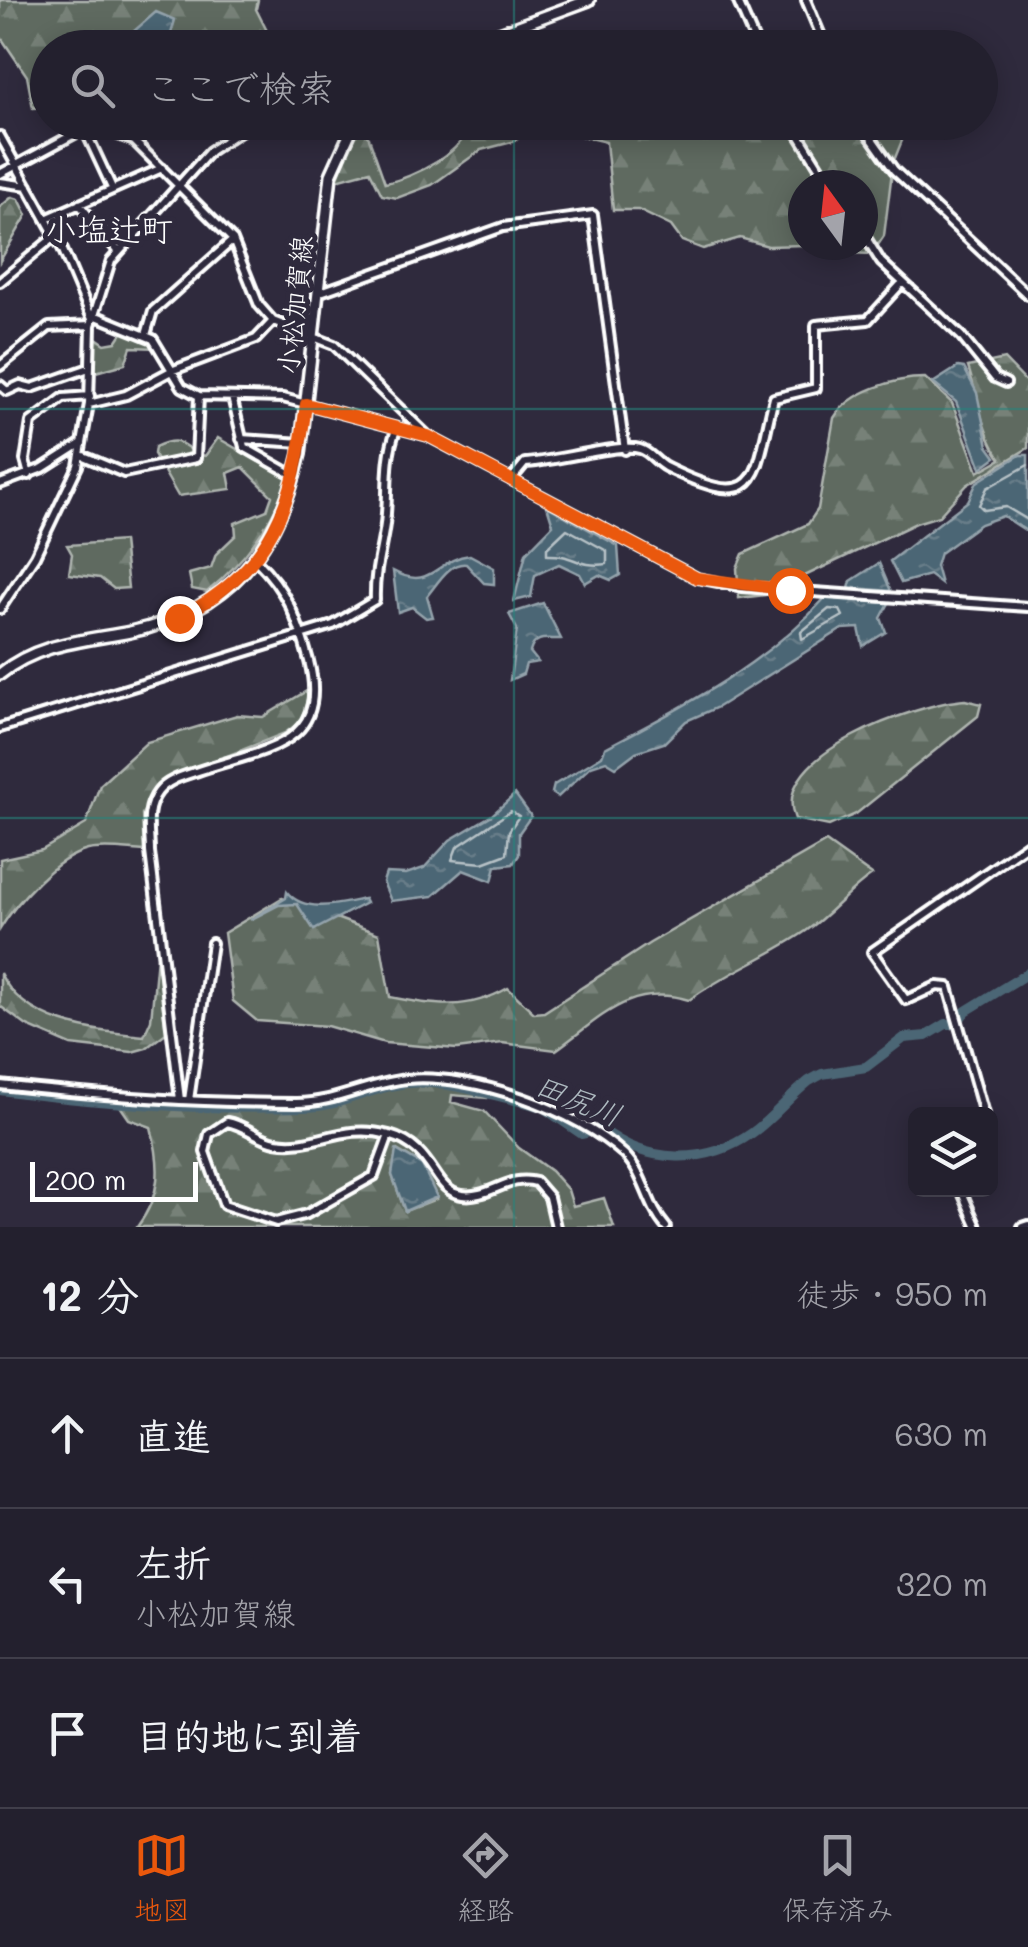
<!DOCTYPE html>
<html lang="ja">
<head>
<meta charset="utf-8">
<style>
  body { margin:0; font-family:Mali,"Klee One",sans-serif; background:#2b2836; color:#f1f3f6 }
  .controls { position:absolute; right:30px; bottom:30px; display:grid; overflow:hidden; border-radius:15px; box-shadow:0 5px 25px #0003 }
  .controls button { width:90px; height:90px; display:grid; place-items:center; padding:0; border:0; border-bottom:2px solid #403e4a; background:#23202e; color:#f1f3f6; font:50px sans-serif }
  .compass { position:absolute; left:788px; top:170px; width:90px; height:90px; border-radius:50%; background:#23202e; box-shadow:0 5px 25px #0003; rotate:345deg }
  .scale { position:absolute; left:30px; bottom:25px; width:168px; box-sizing:border-box; padding-left:10px; border:5px solid #fff; border-top:0; font-size:28px; line-height:35px; white-space:nowrap; color:#fff; -webkit-text-stroke:8px #2f2a3d; paint-order:stroke }
  .stop { position:absolute; width:30px; height:30px; margin:-22px; border:8px solid #ea580c; border-radius:50%; background:#fff }
  .stop.end { background:#ea580c; border-color:#fff; box-shadow:0 2px 10px #0008 }
  .list { margin:0; padding:0; list-style:none }
  h2 { display:flex; justify-content:space-between; align-items:center; height:130px; margin:0; padding:0 40px; font-size:42px }
  h2 small { font-size:32px; font-weight:400; color:#a3a3aa }
  .list li { display:grid; grid-template-columns:65px 1fr auto; gap:30px; align-items:center; box-sizing:border-box; height:150px; padding:0 40px; border-top:2px solid #403e4a }
  .list b { display:block; font-size:38px; white-space:nowrap }
  .list p { margin:0; font-size:32px; white-space:nowrap; color:#a3a3aa }
  .list em { font-size:32px; font-style:normal; color:#a3a3aa }
  .icon { flex:none; width:55px; height:55px; fill:none; stroke:currentColor; stroke-width:2; stroke-linecap:round; stroke-linejoin:round }
  .map { position:relative; flex:none; width:1028px; height:1227px; overflow:hidden }
  .search { position:absolute; background:#23202e; box-shadow:0 5px 25px #0003; left:30px; right:30px; top:30px; height:110px; display:flex; align-items:center; gap:25px; box-sizing:border-box; padding:0 35px; border-radius:55px; color:#a3a3aa; font-size:38px }
  .sheet { height:580px; background:#23202e }
  nav { display:flex; justify-content:space-around; align-items:center; box-sizing:border-box; height:140px; border-top:2px solid #403e4a; background:#23202e; font-size:28px; color:#a3a3aa }
  nav a { display:grid; justify-items:center; gap:5px }
  nav .on { color:#ea580c }
  .map>svg:first-child { display:block }
</style>
</head>
<body>
<div class="map">
<svg width="1028" height="1227" viewBox="0 0 1028 1227">
  <defs>
    <pattern id="forest-firs" width="22" height="20" patternUnits="userSpaceOnUse" patternTransform="scale(2.5)"><rect width="22" height="20" fill="#5f6b60"/><path d="M5 1l3.5 6h-7zM16 11l3.5 6h-7z" fill="#778178"/></pattern>
    <pattern id="water-ripples" width="26" height="14" patternUnits="userSpaceOnUse" patternTransform="scale(2.5)"><rect width="26" height="14" fill="#4c6674"/><path d="M2 4q2-2 4 0t4 0M15 11q2-2 4 0t4 0" fill="none" stroke="#677d89"/></pattern>
  </defs>
  <rect width="100%" height="100%" fill="#2f2a3d"/>
  <filter id="ink" filterUnits="userSpaceOnUse"><feTurbulence type="fractalNoise" baseFrequency=".01" numOctaves="2"/><feDisplacementMap in="SourceGraphic" scale="20" xChannelSelector="R" yChannelSelector="G"/><feConvolveMatrix kernelMatrix="1 2 1 2 8 2 1 2 1" color-interpolation-filters="sRGB"/></filter>
  <g filter="url(#ink)">
    <path fill="url(#forest-firs)" stroke="#afb5b0" stroke-width="2.5" fill-rule="evenodd" d="M0 0H258L256 9 267 31 261 41 263 47 48 48 47 106 33 108 27 76 0 36Z
      M469 123H653L663 138 731 139 778 123H909L893 163 884 236 872 254 847 253 830 245H863V185H803L804 245 768 246 740 238 703 249 682 241 671 226 638 210H613L606 142 539 126 512 142 481 150 432 185 397 198 382 195 370 171 337 180 358 126 369 138 385 183C413 178 466 152 469 123Z
      M12 197 19 199 27 215 0 261V207Z
      M124 330 151 340 156 348 131 347 125 364 92 373 86 363V339L92 335 105 344 116 342Z
      M1004 359 1028 384V448L967 485 939 516 916 523 765 595 739 598 737 568 743 554 808 524 818 509 834 418C850 391 895 378 925 378L952 403 978 472 1001 459C981 432 979 400 968 367Z
      M218 438 289 479C269 527 247 559 207 592L192 589 189 574 211 568 216 554 236 535 235 523 267 510 272 496 243 467 228 473 231 489 178 496 154 454 155 447C186 433 181 450 205 456Z
      M123 541 128 588 114 589 100 578 69 574 72 554 67 545Z
      M310 689 301 721 285 733 161 782 142 814 144 851C127 850 105 846 88 850 55 858 17 901 0 929V859L42 850 86 824 100 785 147 742 237 715 263 717Z
      M965 700 981 704 978 716 856 814 829 826 795 819C767 754 920 703 965 700Z
      M826 842 872 875C847 892 831 914 806 931 768 957 726 973 689 1000 630 983 602 1017 556 1050L502 1043 457 1049 385 1043 327 1026 257 1021 233 1001 224 933 282 898 379 934 390 997C434 1006 468 1011 508 988L534 1013 544 1012 650 943Z
      M157 957 166 1033 146 1048 132 1052 71 1045 27 1026 0 1006V973C24 1024 94 1031 144 1036L151 1020Z
      M422 1082 487 1092V1098L452 1095 451 1102 484 1111 519 1148 551 1171 568 1190 573 1206 604 1198 614 1227H137C162 1194 161 1166 151 1127L129 1119 118 1103 333 1104 391 1085ZM397 1150 422 1165 436 1199 405 1211 392 1175Z"/>
    <path fill="url(#water-ripples)" stroke="#94a3ac" stroke-width="2.5" d="M156 12 175 20 167 47H137L133 32Z
      M958 367 964 368 977 393 988 446 996 457 981 468 956 402 933 383Z
      M1020 455H1028V532L1003 516 980 524 940 553 936 566 941 584 929 575 901 583 890 561 968 501 977 482Z
      M547 506 618 546 620 575 611 580 599 575 585 583 580 574 559 564 535 575 531 597 514 601 526 553 553 525Z
      M470 555 494 568V584L484 583 466 564C449 562 438 583 427 596L433 617 426 618 412 607 398 612 393 571C432 592 435 559 470 555Z
      M879 563 891 591 855 588 854 600 889 603 881 618 886 632 863 646 859 628 842 629 718 707 686 721 664 743 636 752 616 767 606 761 591 766 558 797 552 793 554 785 602 756 605 748C683 707 765 665 825 598L846 600 851 581Z
      M543 603 561 639C548 640 535 634 530 652L538 662 526 664 523 674 510 680 517 629 509 614Z
      M515 794 531 816 519 833V855L513 864 496 866 492 881 463 870 433 896 391 901 383 882 386 873 406 874 424 868 450 840 492 815Z
      M287 892C305 914 340 904 364 899L366 903 314 930 297 904 279 905 250 920 286 898Z
      M396 1150 422 1165 437 1197 405 1211 392 1175Z"/>
    <g fill="none" stroke-linecap="round" stroke-linejoin="round">
      <path stroke="#b7c2c7" stroke-width="2.5" d="M1028 465 987 488 979 505 984 510 1006 507 1028 520
        M567 529 607 551V564C577 568 575 554 547 555V548Z
        M829 609 840 610 843 616 802 639 801 632Z
        M511 811 519 816 509 831 507 854 483 863 452 860 457 847Z"/>
      <path stroke="#4c6674" stroke-width="10" d="M0 1090C102 1104 202 1110 304 1107 342 1107 372 1086 408 1083 447 1080 490 1095 528 1103L544 1108 582 1134 602 1129C646 1164 706 1166 752 1133 773 1118 789 1097 809 1081L822 1074 866 1067 904 1038 926 1036 946 1024H955L966 1011 1028 973"/>
      <defs>
        <path id="minor" d="M737 0 758 48
          M806 0 826 48
          M791 122 830 185
          M860 122 894 170 1028 295
          M85 130 112 188
          M0 136 62 248 92 319
          M0 174 80 131 103 129 134 141 233 240 259 305 273 321 334 345 428 436 697 578 742 587 1028 607
          M0 182 28 186
          M79 204 118 251
          M46 219 162 168
          M863 233 881 262 961 336 995 378 1006 383
          M0 282 55 236
          M318 293 503 227 593 215 625 450
          M94 315 153 339 182 387 199 396 283 398 428 436
          M146 335 153 311 233 240
          M0 366 49 327 91 325
          M0 385 7 391 20 385 32 388 89 368
          M232 397 244 447 295 476
          M89 404 126 395 171 371 256 339 273 321
          M241 439 302 443
          M81 455 124 473 196 458 199 396
          M29 475 25 460 31 422 63 398 90 396
          M511 480 525 463C553 462 618 443 640 449 649 451 656 462 665 467 764 516 754 476 774 398L816 388V325L868 320 902 283
          M0 484 43 468 82 443
          M0 609 35 556 78 466 89 404 91 325 111 261 210 151 254 122
          M0 728 333 625 375 600C374 575 380 556 384 531 390 497 383 463 396 430
          M0 1085C99 1096 197 1103 296 1103 336 1103 368 1083 407 1079 473 1073 577 1110 625 1155 645 1175 647 1206 666 1227
          M180 1100 150 852C150 832 144 810 158 792 167 780 183 776 198 771 263 749 331 747 309 661 298 620 287 590 256 560
          M189 1100 212 943
          M984 1114 948 987 937 986 906 1000 872 952 1028 844
          M389 1135 374 1176 307 1214 276 1222 224 1205 205 1152 209 1134 227 1122C245 1125 259 1139 276 1142 315 1149 342 1122 389 1135 436 1148 432 1191 462 1195 489 1199 508 1174 536 1182L549 1197 556 1227
          M961 1190 977 1227
          M1022 1227 1028 1225"/>
        <path id="major" d="M459 48 589 0
          M0 674C38 643 84 641 130 632 230 611 278 549 300 454L331 175 355 122"/>
      </defs>
      <use href="#minor" stroke="#fff" stroke-width="14"/>
      <use href="#major" stroke="#fff" stroke-width="16"/>
      <use href="#minor" stroke="#2f2a3d" stroke-width="6"/>
      <use href="#major" stroke="#2f2a3d" stroke-width="9"/>
    </g>
  </g>
  <g fill="none" stroke-linecap="round" stroke-linejoin="round" filter="url(#ink)">
    <path stroke="#ea580c" stroke-width="12" d="M179 618C273 569 294 504 306 404L428 436 697 578 790 590"/>
  </g>
  <path fill="none" stroke="#27847c" stroke-width="2.5" stroke-opacity="0.55" d="M514 0V48M514 122V1227M0 409H1028M0 818H1028"/>
  <g text-anchor="middle" dominant-baseline="central" stroke-width="10" stroke-linejoin="round" paint-order="stroke">
    <g font-size="28" fill="#fff" stroke="#2f2a3d">
      <text transform="translate(294 305) rotate(-84)">小松加賀線</text>
    </g>
    <g font-size="30" font-style="italic" fill="#aebac0" stroke="#2f2a3d">
      <text transform="translate(579 1099) rotate(22)">田尻川</text>
    </g>
    <g font-size="32" fill="#fff" stroke="#2f2a3d">
      <text x="109" y="228">小塩辻町</text>
    </g>
  </g>
</svg>
<div class="controls">
<button><svg class="icon" aria-label="layers" viewBox="0 0 24 24"><path d="M12 4l9 5-9 5-9-5zM3 14l9 5 9-5"/></svg></button>
</div>
<svg class="compass" viewBox="-18 -18 36 36"><path d="M0-13l5 13h-10z" fill="#e53935"/><path d="M0 13l5-13h-10z" fill="#a3a3aa"/></svg>
<div class="scale">200 m</div>
<div class="stop" style="left:790px;top:590px"></div>
<div class="stop end" style="left:179px;top:618px"></div>
<div class="search"><svg class="icon" aria-label="search" viewBox="0 0 24 24"><circle cx="10" cy="10" r="6"/><path d="M15 15l6 6"/></svg>ここで検索</div>
</div>
<section class="sheet">
<h2>12 分<small>徒歩 · 950 m</small></h2>
<ul class="list">
<li><svg class="icon" aria-label="ahead" viewBox="0 0 24 24"><path d="M12 20V5M6 11l6-6 6 6"/></svg><div><b>直進</b></div><em>630 m</em></li>
<li><svg class="icon" aria-label="left" viewBox="0 0 24 24"><path d="M17 20v-9H6M10 6l-5 5 5 5"/></svg><div><b>左折</b><p>小松加賀線</p></div><em>320 m</em></li>
<li><svg class="icon" aria-label="arrive" viewBox="0 0 24 24"><path d="M6 21V4h12l-3 4 3 4H6"/></svg><div><b>目的地に到着</b></div></li>
</ul>
</section>
<nav>
<a class="on"><svg class="icon" aria-label="map" viewBox="0 0 24 24"><path d="M3 6l6-2 6 2 6-2v14l-6 2-6-2-6 2zM9 4v14M15 6v14"/></svg>地図</a>
<a><svg class="icon" aria-label="directions" viewBox="0 0 24 24"><path d="M12 3l9 9-9 9-9-9zM9 14v-3h6M13 9l2 2-2 2"/></svg>経路</a>
<a><svg class="icon" aria-label="saved" viewBox="0 0 24 24"><path d="M7 4h10v16l-5-4-5 4z"/></svg>保存済み</a>
</nav>
</body>
</html>
